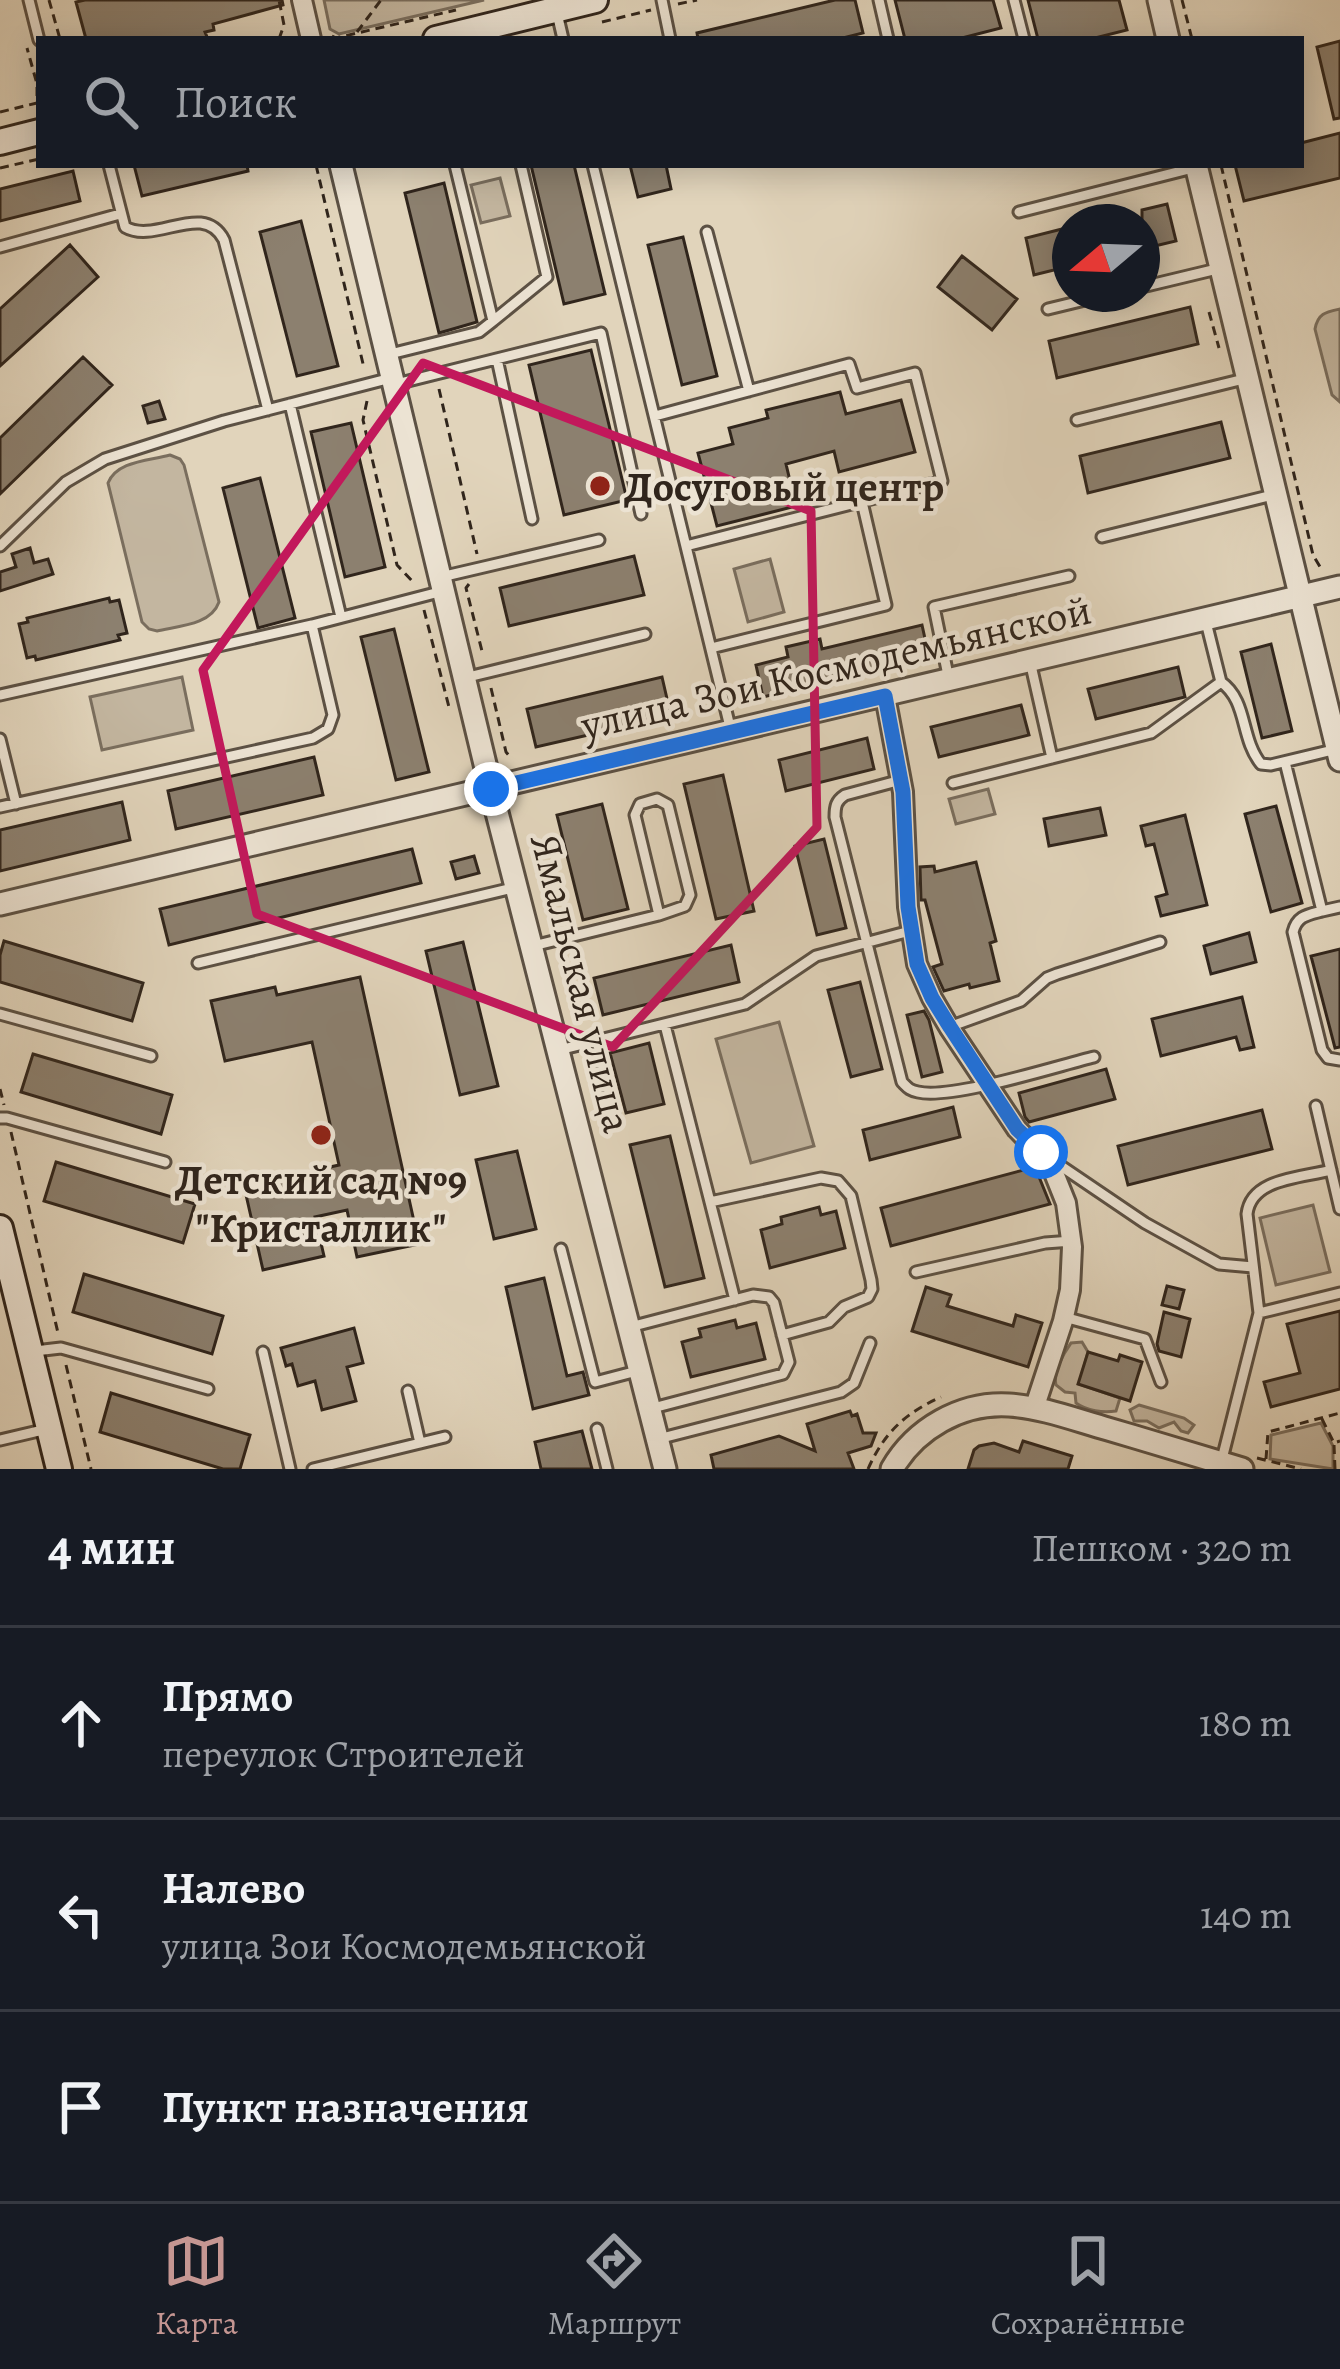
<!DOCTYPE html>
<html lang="ru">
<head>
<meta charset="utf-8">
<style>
  body { margin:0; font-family:Alegreya,serif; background:#242831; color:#f1f3f6 }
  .compass { position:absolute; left:1052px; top:204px; width:108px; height:108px; border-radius:50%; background:#171b24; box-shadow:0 6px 30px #0003; rotate:251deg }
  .stop { position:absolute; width:36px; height:36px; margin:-27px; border:9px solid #1a73e8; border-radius:50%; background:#fff }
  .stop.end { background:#1a73e8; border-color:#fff; box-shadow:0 3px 12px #0008 }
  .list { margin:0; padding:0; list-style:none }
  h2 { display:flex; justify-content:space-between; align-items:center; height:156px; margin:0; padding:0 48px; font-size:51px }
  h2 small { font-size:39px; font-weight:400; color:#9ea1a6 }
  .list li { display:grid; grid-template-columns:78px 1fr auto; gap:36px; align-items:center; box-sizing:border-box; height:192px; padding:0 48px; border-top:3px solid #363941 }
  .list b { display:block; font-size:45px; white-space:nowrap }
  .list p { margin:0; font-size:39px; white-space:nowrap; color:#9ea1a6 }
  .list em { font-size:39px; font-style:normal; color:#9ea1a6 }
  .icon { flex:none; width:66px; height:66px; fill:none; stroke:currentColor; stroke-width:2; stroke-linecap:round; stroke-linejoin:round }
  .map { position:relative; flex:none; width:1340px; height:1469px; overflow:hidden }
  .search { position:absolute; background:#171b24; box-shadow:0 6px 30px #0003; left:36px; right:36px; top:36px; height:132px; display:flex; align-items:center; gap:30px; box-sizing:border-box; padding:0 42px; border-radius:0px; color:#9ea1a6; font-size:45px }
  .sheet { height:732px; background:#171b24 }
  nav { display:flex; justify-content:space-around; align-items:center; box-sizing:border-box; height:168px; border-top:3px solid #363941; background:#171b24; font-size:33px; color:#9ea1a6 }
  nav a { display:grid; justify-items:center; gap:6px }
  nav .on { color:#c59692 }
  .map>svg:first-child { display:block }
</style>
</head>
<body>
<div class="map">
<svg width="1340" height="1469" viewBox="0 0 1340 1469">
  <rect width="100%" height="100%" fill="#e1d4bb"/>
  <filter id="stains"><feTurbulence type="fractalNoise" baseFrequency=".00167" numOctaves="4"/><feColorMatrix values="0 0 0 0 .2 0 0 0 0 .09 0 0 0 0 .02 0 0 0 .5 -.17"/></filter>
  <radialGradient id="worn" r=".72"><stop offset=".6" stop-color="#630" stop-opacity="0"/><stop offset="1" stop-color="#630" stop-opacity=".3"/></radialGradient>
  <path fill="#c3b6a0" stroke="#7a6e5e" stroke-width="3" d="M324 0H484L339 34 330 29Z
    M500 178 510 216 481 223 471 185Z
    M1340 309V402L1332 395 1315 329C1318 313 1326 312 1340 309Z
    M170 455 180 459 184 465 219 602C211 625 179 626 157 631L149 629 142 622 108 483C117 461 148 461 170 455Z
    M770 559 784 612 748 622 734 569Z
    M182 677 193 730 102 750 90 697Z
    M988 789 995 814 956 824 949 799Z
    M779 1022 814 1146 751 1163 716 1039Z
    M1313 1205 1330 1272 1276 1285 1260 1218Z
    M1082 1342 1088 1352 1079 1384 1120 1398 1116 1411C1103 1413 1087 1411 1076 1403L1075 1393 1065 1392 1056 1385C1053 1372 1063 1354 1071 1343Z
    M1139 1405 1184 1418 1194 1425 1188 1433 1181 1431 1174 1422 1159 1428 1147 1421H1134L1130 1410Z
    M1321 1423 1333 1446V1469L1270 1459 1271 1435Z"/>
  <path fill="#8c806f" stroke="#30251c" stroke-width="3" d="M85 0H282L283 5 213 24 214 30 205 32 207 37 198 39H86L76 2Z
    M835 0H855L863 33 839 39H698L697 33Z
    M895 0H993L1001 28 958 39H905Z
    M1028 0H1119L1127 30 1091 39H1038Z
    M1340 41V118L1334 119 1317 47Z
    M1340 133V178L1244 201 1235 165H1301V143Z
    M134 165H247L248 171 142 196Z
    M531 165H574L605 294 564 304Z
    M630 165H666L671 189 638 197Z
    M73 171 80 201 0 221V189Z
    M444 183 477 322 439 333 405 193Z
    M1167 204 1176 241 1142 249V210Z
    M301 221 338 366 297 376 260 232Z
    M1070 227V266L1034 275 1026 238Z
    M683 237 717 376 682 385 648 245Z
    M70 245 98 277 0 366V309Z
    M962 256 1017 299 992 330 938 287Z
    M1190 307 1198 344 1057 378 1049 341Z
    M591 350 627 500 564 515 529 365Z
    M83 357 112 385 0 494V438Z
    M840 392 846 414 901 400 915 452 839 472 834 451 786 464 796 506 717 526 698 453 733 444 729 428 768 418 766 410Z
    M159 401 165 419 148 423 143 406Z
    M1221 422 1230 458 1088 493 1080 456Z
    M351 423 385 567 345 577 311 432Z
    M260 478 295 618 258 628 223 488Z
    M30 548 34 563 48 559 53 574 0 591V572L16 567 12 554Z
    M634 556 644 595 509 626 500 588Z
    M109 598 110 602 119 600 127 633 118 635 120 640 36 660 35 656 27 658 19 624 28 622 27 618Z
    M922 625 929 657 763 697 756 665 788 657 786 647 820 639 822 649Z
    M394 629 429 772 396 780 361 637Z
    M1271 644 1292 731 1262 738 1241 652Z
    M1178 667 1185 697 1096 719 1088 689Z
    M662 677 671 716 536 747 527 709Z
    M1021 705 1029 735 939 757 931 727Z
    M867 738 874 769 786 791 779 760Z
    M314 757 323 795 176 829 168 791Z
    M723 775 754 911 716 919 684 784Z
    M122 802 130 840 0 871V830Z
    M602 804 628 909 583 920 557 815Z
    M1276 806 1302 903 1271 912 1245 814Z
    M1100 808 1106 835 1049 846 1044 819Z
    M1185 815 1207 905 1161 916 1156 897 1167 894 1154 844 1146 846 1141 826Z
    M824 839 846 928 817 935 795 846Z
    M412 849 421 883 169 945 160 909Z
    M474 856 479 873 456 879 451 862Z
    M976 862 996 941 990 943 999 981 970 988 969 984 944 991 933 967 942 964 925 900H921L920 867 934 866 935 872Z
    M1249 933 1256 962 1211 974 1204 946Z
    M4 941 143 983 132 1021 0 982V955Z
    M463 942 498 1086 460 1095 426 951Z
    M731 945 739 982 603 1015 594 978Z
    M1340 949V1047L1335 1048 1311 956Z
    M360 977 419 1244 357 1257 347 1210 315 1217 324 1256 263 1270 244 1186 339 1165 312 1042 225 1061 211 1001 275 987 277 995Z
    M860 982 882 1069 851 1077 828 990Z
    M1242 997 1254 1047 1240 1050 1236 1037 1161 1056 1152 1019Z
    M924 1011 929 1020 942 1072 922 1077 907 1015Z
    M649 1043 664 1104 626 1113 610 1053Z
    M33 1054 172 1095 161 1134 21 1092Z
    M1106 1069 1115 1099 1029 1122 1025 1117 1019 1093Z
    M953 1107 960 1137 870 1160 863 1130Z
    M1262 1110 1272 1149 1128 1185 1118 1146Z
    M670 1136 704 1278 665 1287 630 1145Z
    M517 1151 536 1229 494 1239 476 1160Z
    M56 1162 195 1204 183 1243 44 1201Z
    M1035 1167 1050 1204 891 1246 881 1208Z
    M819 1207 821 1215 836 1211 845 1248 770 1268 761 1230 782 1224 781 1217Z
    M84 1274 223 1316 212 1354 73 1312Z
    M544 1278 567 1376 583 1372 589 1395 533 1409 506 1287Z
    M1167 1286 1184 1290 1179 1309 1162 1305Z
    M926 1287 951 1295 947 1306 1013 1326 1016 1315 1042 1323 1028 1367 912 1331Z
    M1340 1311V1389L1271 1407 1264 1382 1300 1373 1287 1324Z
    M1164 1312 1190 1319 1181 1357 1159 1351 1157 1344Z
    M735 1320 737 1328 756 1323 765 1359 691 1377 682 1342 701 1337 699 1329Z
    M354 1328 363 1363 347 1367 356 1401 322 1410 315 1381 298 1386 292 1364 286 1366 281 1348Z
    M1088 1352 1118 1361 1120 1355 1142 1362 1130 1401 1078 1384Z
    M111 1393 250 1435 240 1469H223L100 1432Z
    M850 1411 852 1416 857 1414 863 1433H876L871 1446 848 1453 854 1469H714L711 1455 779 1436 815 1451 807 1424Z
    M582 1431 592 1469H541L535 1442Z
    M1023 1441 1072 1456 1068 1469H968L974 1450 979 1446 994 1443 1019 1452Z"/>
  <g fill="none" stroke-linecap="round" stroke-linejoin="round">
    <defs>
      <path id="service" d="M29 0 39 40
        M662 0 670 39
        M879 0 888 39
        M1014 0 1024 39
        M556 9 563 39
        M109 165 125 227C156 245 203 200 224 240L268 410
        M593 165 731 731
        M1019 212 1197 167
        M707 232 749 391
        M0 247 120 214
        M1142 287 1217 269
        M1048 309 1110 294
        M493 321 547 277 521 165
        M386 355 479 332 493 321 455 165
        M497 359 532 519
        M396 384 601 333 641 514
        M290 404 341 617
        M655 416 849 364 857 388 915 373 942 481 686 546
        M1077 420 1244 379
        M1102 537 1277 494
        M0 546 66 482 105 459 224 421 391 378
        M441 577 599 540
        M711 648 886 605 862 502
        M1030 661 1052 758 1151 733 1221 682 1206 622
        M464 678 645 634
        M949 680 934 607 1069 576
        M1221 682C1248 701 1240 738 1261 764L1271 765 1337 749
        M0 695 312 625
        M0 739 16 804
        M1285 762 1322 911 1340 907
        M901 780 845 795C836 801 835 806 835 817L902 1082C908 1088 909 1090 918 1092 951 1100 1057 1066 1094 1057
        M953 783 1052 758
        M0 807 313 738 328 729 333 715 312 625 443 591
        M1322 911C1307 915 1297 916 1293 932L1322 1050 1328 1058 1340 1060
        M533 946 659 915 635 815 640 804 657 799 668 805 690 895 685 906 659 915
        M198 963 517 887
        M0 1014 151 1056
        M665 1025 735 1300
        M949 1027 1021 1001 1047 978 1057 974 1160 942
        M597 1041 615 1117
        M559 1050 745 1004 816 956 910 931
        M1316 1106 1340 1209
        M0 1118H7L165 1162
        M1055 1162 1145 1223 1219 1264 1253 1267
        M710 1202 821 1178 838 1181 851 1196 871 1280 872 1289 868 1297 844 1307 829 1322 782 1335
        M561 1249 595 1382 637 1371
        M916 1272 1045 1243 1072 1241
        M1259 1313 1247 1214C1251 1178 1301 1178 1331 1170
        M1064 1317 1145 1339 1161 1382
        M630 1327 753 1295 769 1297 774 1303 789 1362 783 1374 653 1408
        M35 1351 61 1348 208 1389
        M263 1352 290 1469
        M408 1391 420 1443
        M597 1429 607 1469
        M658 1439 841 1392 854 1383 870 1343
        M0 1440 47 1429
        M1221 1463 1259 1313 1340 1293
        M313 1469 445 1437"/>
      <path id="minor" d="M302 0 311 39
        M885 696 903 792 908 907 917 964 932 998 949 1027 1017 1129 1050 1163 1066 1203 1072 1247 1070 1290 1063 1321 1034 1409"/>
      <path id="tertiary" d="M1159 0 1168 39
        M341 165 491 789 665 1469
        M1196 165 1340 760
        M0 904 1340 587
        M892 1469C915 1429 961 1402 1009 1405 1042 1407 1076 1420 1108 1429 1153 1442 1198 1456 1242 1469"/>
      <path id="secondary" d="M436 39 595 0
        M0 142 39 132
        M0 1228 59 1469"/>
    </defs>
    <use href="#service" stroke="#5c5144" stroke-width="15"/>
    <use href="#minor" stroke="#5c5144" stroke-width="24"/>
    <use href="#tertiary" stroke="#5c5144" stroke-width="27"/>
    <use href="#secondary" stroke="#30251c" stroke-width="30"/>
    <path stroke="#30251c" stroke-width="3" stroke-dasharray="9 6" stroke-linecap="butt" d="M49 0 60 39
      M1182 0 1192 39
      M678 4 697 0
      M602 22 651 10
      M357 32 381 0
      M332 36 336 38 456 10
      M279 39 284 25 279 0
      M0 112 37 103V84L27 48
      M316 165 364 368
      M1221 165 1313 555 1322 570
      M0 168 39 159
      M1209 312 1219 348
      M439 389 477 554
      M367 401 363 420 397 565 415 584
      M469 584 466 588 483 655
      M424 610 450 711
      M491 688 506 752 512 759
      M0 1089 4 1105
      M11 1132 58 1333
      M66 1365 91 1469
      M1322 1419 1334 1443 1340 1441
      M1334 1445 1335 1469
      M1257 1458 1301 1469
      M1266 1459 1268 1432 1340 1413
      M868 1469C884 1433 905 1413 941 1397"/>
    <use href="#service" stroke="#ece3d3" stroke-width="9"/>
    <use href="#minor" stroke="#ece3d3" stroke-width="18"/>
    <use href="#tertiary" stroke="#ece3d3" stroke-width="21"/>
    <use href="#secondary" stroke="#ece3d3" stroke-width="24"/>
  </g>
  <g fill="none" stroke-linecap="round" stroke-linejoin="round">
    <path stroke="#1a73e8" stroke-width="15" d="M491 789 885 696 903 792 908 907 917 964 932 998 950 1027 1017 1129 1041 1152"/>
  </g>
  <path fill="none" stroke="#c2185b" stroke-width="9" stroke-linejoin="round" d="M423 363 811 511 817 827 613 1047 257 914 203 670Z"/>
  <g fill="#8f2418" stroke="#ece3d3" stroke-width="4.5">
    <circle cx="600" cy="486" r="12"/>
    <circle cx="321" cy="1135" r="12"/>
  </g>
  <g text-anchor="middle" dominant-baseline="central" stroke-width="9" stroke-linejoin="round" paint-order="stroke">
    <g font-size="42" font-weight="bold" fill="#30251c" stroke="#ece3d3" text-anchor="start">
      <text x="624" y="486">Досуговый центр</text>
      <text x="321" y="1179" text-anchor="middle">Детский сад №9<tspan x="321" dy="48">"Кристаллик"</tspan></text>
    </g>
    <g font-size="42" fill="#30251c" stroke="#ece3d3">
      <text transform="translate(836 667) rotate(-13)">улица Зои Космодемьянской</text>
      <text transform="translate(582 983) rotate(76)">Ямальская улица</text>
    </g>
  </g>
  <rect width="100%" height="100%" filter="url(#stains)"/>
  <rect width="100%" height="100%" fill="url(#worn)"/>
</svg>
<svg class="compass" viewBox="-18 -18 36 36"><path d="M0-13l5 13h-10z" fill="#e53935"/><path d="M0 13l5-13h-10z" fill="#9ea1a6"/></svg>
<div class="stop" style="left:1041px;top:1152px"></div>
<div class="stop end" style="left:491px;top:789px"></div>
<div class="search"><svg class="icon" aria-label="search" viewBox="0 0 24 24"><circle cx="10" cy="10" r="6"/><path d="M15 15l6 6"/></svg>Поиск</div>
</div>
<section class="sheet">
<h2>4 мин<small>Пешком · 320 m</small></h2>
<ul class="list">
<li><svg class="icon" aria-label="ahead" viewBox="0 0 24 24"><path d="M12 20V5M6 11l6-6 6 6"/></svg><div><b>Прямо</b><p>переулок Строителей</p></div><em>180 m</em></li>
<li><svg class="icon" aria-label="left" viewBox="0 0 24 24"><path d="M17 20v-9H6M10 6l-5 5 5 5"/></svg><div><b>Налево</b><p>улица Зои Космодемьянской</p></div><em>140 m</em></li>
<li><svg class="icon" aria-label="arrive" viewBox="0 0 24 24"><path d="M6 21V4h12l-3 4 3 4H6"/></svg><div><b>Пункт назначения</b></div></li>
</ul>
</section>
<nav>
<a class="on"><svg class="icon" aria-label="map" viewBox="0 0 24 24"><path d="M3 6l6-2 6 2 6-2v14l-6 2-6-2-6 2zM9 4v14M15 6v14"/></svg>Карта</a>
<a><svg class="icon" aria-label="directions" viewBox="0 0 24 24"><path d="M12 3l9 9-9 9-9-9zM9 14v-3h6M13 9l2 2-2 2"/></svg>Маршрут</a>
<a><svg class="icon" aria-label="saved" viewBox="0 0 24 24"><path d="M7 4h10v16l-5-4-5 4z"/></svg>Сохранённые</a>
</nav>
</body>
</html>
